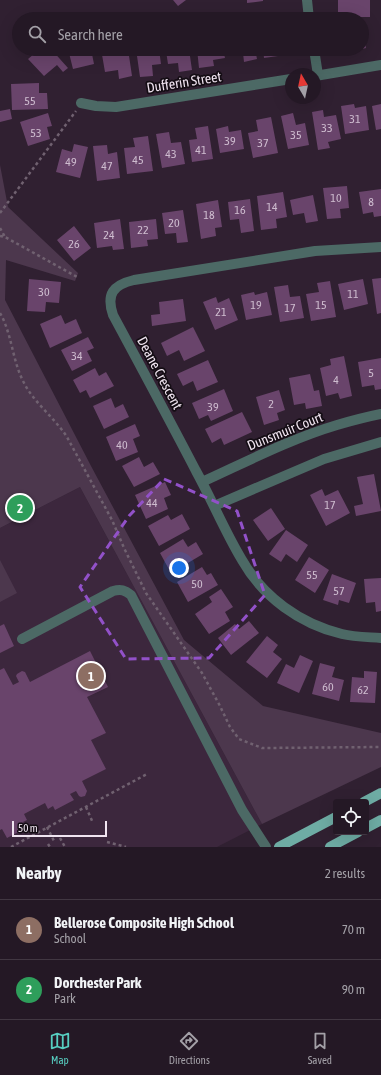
<!DOCTYPE html>
<html lang="en">
<head>
<meta charset="utf-8">
<style>
  body { margin:0; font-family:"Asap Condensed",sans-serif; background:#2c212d; color:#f1f3f6 }
  .controls { position:absolute; right:12px; bottom:12px; display:grid; overflow:hidden; border-radius:4px; box-shadow:0 4px 16px #0002 }
  .controls button { width:36px; height:36px; display:grid; place-items:center; padding:0; border:0; border-bottom:1px solid #413742; background:#241825; color:#f1f3f6; font:20px sans-serif }
  .compass { position:absolute; left:285px; top:68px; width:36px; height:36px; border-radius:50%; background:#241825; box-shadow:0 4px 16px #0002; rotate:351deg }
  .scale { position:absolute; left:12px; bottom:10px; width:95px; box-sizing:border-box; padding-left:4px; border:2px solid #f0e4f0; border-top:0; font-size:11px; line-height:14px; white-space:nowrap; color:#f0e4f0; -webkit-text-stroke:3px #140d14; paint-order:stroke }
  .you { position:absolute; left:179px; top:568px; width:14px; height:14px; margin:-10px; border:3px solid #fff; border-radius:50%; background:#1a73e8; box-shadow:0 0 0 6px #1a73e833 }
  .badge { display:grid; place-items:center; width:26px; height:26px; border-radius:50%; background:#57cec1; color:#fff; font-size:13px; font-weight:700 }
  .pin { position:absolute; translate:-50% -50%; border:2px solid #fff; box-shadow:0 1px 4px #0006 }
  .list { margin:0; padding:0; list-style:none }
  h2 { display:flex; justify-content:space-between; align-items:center; height:52px; margin:0; padding:0 16px; font-size:17px }
  h2 small { font-size:13px; font-weight:400; color:#a3a0a7 }
  .list li { display:grid; grid-template-columns:26px 1fr auto; gap:12px; align-items:center; box-sizing:border-box; height:60px; padding:0 16px; border-top:1px solid #413742 }
  .list b { display:block; font-size:15px; white-space:nowrap }
  .list p { margin:0; font-size:13px; white-space:nowrap; color:#a3a0a7 }
  .list em { font-size:13px; font-style:normal; color:#a3a0a7 }
  .icon { flex:none; width:22px; height:22px; fill:none; stroke:currentColor; stroke-width:2; stroke-linecap:round; stroke-linejoin:round }
  .map { position:relative; flex:none; width:381px; height:847px; overflow:hidden }
  .search { position:absolute; background:#241825; box-shadow:0 4px 16px #0002; left:12px; right:12px; top:12px; height:44px; display:flex; align-items:center; gap:10px; box-sizing:border-box; padding:0 14px; border-radius:22px; color:#a3a0a7; font-size:15px }
  .sheet { height:172px; background:#241825 }
  nav { display:flex; justify-content:space-around; align-items:center; box-sizing:border-box; height:56px; border-top:1px solid #413742; background:#241825; font-size:11px; color:#a3a0a7 }
  nav a { display:grid; justify-items:center; gap:2px }
  nav .on { color:#57cec1 }
  .map>svg:first-child { display:block }
</style>
</head>
<body>
<div class="map">
<svg width="381" height="847" viewBox="0 0 381 847">
  <rect width="100%" height="100%" fill="#302031"/>
  <path fill="#3c273d" d="M80 487 262 824 217 847H0V528Z"/>
  <path fill="#4c374d" d="M0 165 8 207 78 273 75 281 6 260 5 300 91 466 184 640 263 706 381 733V767L262 824 80 487 0 528Z
    M0 560 17 593 0 602Z"/>
  <path fill="#69446b" d="M173 0H186L178 6Z
    M247 0H263V1L247 3Z
    M338 0H370V17H338Z
    M362 27 366 48 362 49Z
    M40 49H51L68 68 63 72 57 65 44 76 28 59Z
    M68 49H91L94 64 73 69Z
    M101 49H128L132 76 119 79 118 70 105 72Z
    M136 49H159L161 64 152 65 153 76 140 77Z
    M168 49H189L192 70 179 72 178 63 168 64 166 51H169Z
    M197 49H223L225 58 213 60 214 66 199 68Z
    M230 49H255L257 59 244 62 243 53 232 55Z
    M263 49H283V50L277 51 278 56 264 58Z
    M39 83V93H47L48 109 12 110 11 84Z
    M354 104 355 108 366 106 369 130 345 134 341 106Z
    M381 104V129L376 130 372 106Z
    M10 109 12 119 0 122V111Z
    M323 110 324 117 336 115 341 139 328 142 330 148 318 150 312 112Z
    M48 113 52 126 47 127 50 139 28 146 20 122Z
    M293 113 296 125 305 123 309 145 288 149 281 116Z
    M271 117 278 153 253 158 248 133 258 131 256 120Z
    M208 126 213 159 192 162 189 140 197 139 195 128Z
    M228 126 229 132 241 130 244 149 220 153 216 129Z
    M169 132 171 143 181 142 185 164 162 168 156 134Z
    M148 136 153 171 127 174 124 148 135 147 133 138Z
    M74 144 88 147 80 178 56 172 62 149 72 152Z
    M107 145 108 154 117 152 120 178 97 181 93 146Z
    M347 186 349 208 340 209 341 218 327 219 323 188Z
    M381 189V216L374 217 373 212 363 214 359 192Z
    M283 192 287 217 276 219 277 228 261 230 257 196Z
    M313 195 318 221 306 223 304 213 293 215 290 200Z
    M250 199 254 231 241 233 239 219 230 220 228 202Z
    M218 200 222 227 215 228 216 236 201 239 196 204Z
    M183 210 188 242 177 243 176 233 165 234 162 213Z
    M120 219 124 249 113 250 112 246 97 248 94 223Z
    M156 219 158 239 147 240 148 246 131 248 129 222Z
    M74 226 91 248 74 261 57 240Z
    M381 278V313L377 314 372 279Z
    M29 279 61 282 59 303 46 302 45 312 27 311Z
    M363 279 368 304 344 310 338 284Z
    M330 281 336 317 311 321 306 294 319 292 317 283Z
    M288 285 290 297 300 296 304 318 280 322 274 287Z
    M254 292 255 295 267 292 272 315 246 320 241 295Z
    M216 297 218 303 229 298 238 320 215 330 203 302Z
    M183 299 186 321 152 326 151 315 160 314 159 302Z
    M61 315 65 324 76 319 82 333 50 348 40 324Z
    M193 327 205 351 184 361 179 350 167 356 161 343Z
    M88 337 94 348 87 351 92 361 72 371 61 350Z
    M344 356 352 396 340 399 338 393 326 396 320 368 331 365 330 359Z
    M381 358V389L375 390 374 385 362 387 358 362Z
    M208 360 218 382 197 391 193 381 183 386 177 374Z
    M95 368 99 376 106 372 114 386 90 398 86 390 80 393 73 380Z
    M310 374 314 391 319 390 322 406 306 409 305 403 294 405 289 378Z
    M224 389 233 411 211 421 208 415 199 419 192 403Z
    M279 390 285 410 277 413 279 420 264 425 256 397Z
    M111 398 115 408 123 404 129 417 104 429 93 406Z
    M242 412 252 432 224 445 221 438 212 443 205 429Z
    M135 424 140 436 133 439 138 452 116 461 106 437Z
    M139 457 144 467 153 462 160 474 134 487 122 466Z
    M374 474 381 511 356 516 354 506 363 504 357 477Z
    M165 482 171 495 164 498 168 509 146 519 135 495Z
    M322 489 325 496 338 490 350 513 326 526 310 495Z
    M271 508 285 529 268 541 253 520Z
    M182 514 190 529 159 546 148 526 168 515 171 520Z
    M286 530 308 545 297 562 286 554 281 562 269 554Z
    M183 539 188 547 196 542 203 554 171 573 160 553Z
    M309 557 329 570 315 593 295 580Z
    M202 567 207 575 211 573 218 585 188 602 177 582Z
    M332 574 356 583 349 603 339 600 338 605 323 600Z
    M381 578V611L376 612 375 602 366 603 364 579Z
    M221 589 233 607 225 612 230 621 209 634 195 614 212 602 209 597Z
    M249 621 259 633 231 655 218 638 235 624 239 629Z
    M4 624 14 646 0 653V626Z
    M267 636 278 645 273 652 282 659 267 678 246 662Z
    M90 651 108 687 87 697 106 733 91 740 106 769 82 781 87 791 85 796 81 797 79 796 76 791 70 794 74 800 55 810 53 806 48 809 45 803 24 814 27 820 23 822 26 828 7 838 2 829 0 830V670L4 668 13 685 19 682 16 676 17 674 22 671 25 672 30 682Z
    M300 655 313 661 299 693 277 683 286 664 294 668Z
    M320 663 335 667 332 677 344 680 339 701 312 694Z
    M364 671 377 672 375 703 350 702 352 677 364 678Z"/>
  <g fill="none" stroke-linecap="round" stroke-linejoin="round">
    <path stroke="#706170" stroke-width="2.5" stroke-dasharray="3 3" stroke-linecap="butt" d="M0 213 76 111
      M0 228 5 237
      M0 236 5 237 79 278
      M0 313C12 334 12 359 23 381 33 402 54 417 67 437L112 520 124 548 146 593 202 673 220 706 230 727 239 739 262 748 381 747
      M86 807 93 823
      M47 827 54 841
      M60 838 65 847
      M107 842 126 847
      M48 844 50 847
      M11 847 147 774"/>
    <path stroke="#4c6965" stroke-width="10" d="M307 0 309 19
      M314 49 318 75
      M315 76 381 65
      M81 103 96 106 116 107 291 79
      M381 247 315 251 134 280C113 285 106 294 113 315 141 367 169 419 196 471 212 500 225 532 242 560 263 597 300 624 342 634 354 637 368 637 381 638
      M202 482C246 462 290 439 337 425 351 421 366 417 381 414
      M214 506 324 459 381 442
      M22 639 113 591C121 589 125 590 131 595L242 810 266 847"/>
    <path stroke="#6eaca4" stroke-width="10" d="M364 802 381 793
      M366 828 381 820
      M279 847 336 817
      M330 847 358 832"/>
  </g>
  <path fill="none" stroke="#9251c9" stroke-width="3" stroke-dasharray="8 5" stroke-linejoin="round" d="M164 479 237 511 265 595 209 658 126 659 80 587 129 516Z"/>
  <g text-anchor="middle" dominant-baseline="central" stroke-width="3.5" stroke-linejoin="round" paint-order="stroke">
    <g font-size="12" fill="#cebccf">
      <text x="30" y="101">55</text>
      <text x="355" y="119">31</text>
      <text x="327" y="128">33</text>
      <text x="36" y="133">53</text>
      <text x="296" y="135">35</text>
      <text x="230" y="141">39</text>
      <text x="263" y="143">37</text>
      <text x="201" y="150">41</text>
      <text x="171" y="154">43</text>
      <text x="138" y="160">45</text>
      <text x="71" y="162">49</text>
      <text x="107" y="166">47</text>
      <text x="336" y="198">10</text>
      <text x="371" y="202">8</text>
      <text x="272" y="207">14</text>
      <text x="240" y="210">16</text>
      <text x="209" y="215">18</text>
      <text x="174" y="223">20</text>
      <text x="143" y="230">22</text>
      <text x="109" y="235">24</text>
      <text x="74" y="244">26</text>
      <text x="44" y="292">30</text>
      <text x="353" y="294">11</text>
      <text x="256" y="305">19</text>
      <text x="321" y="305">15</text>
      <text x="290" y="308">17</text>
      <text x="221" y="312">21</text>
      <text x="77" y="356">34</text>
      <text x="371" y="373">5</text>
      <text x="336" y="380">4</text>
      <text x="271" y="404">2</text>
      <text x="213" y="407">39</text>
      <text x="122" y="445">40</text>
      <text x="152" y="503">44</text>
      <text x="330" y="505">17</text>
      <text x="312" y="575">55</text>
      <text x="197" y="584">50</text>
      <text x="339" y="591">57</text>
      <text x="328" y="687">60</text>
      <text x="363" y="690">62</text>
    </g>
    <g font-size="14" fill="#f0e4f0" stroke="#140d14">
      <text transform="translate(184 82) rotate(-9)">Dufferin Street</text>
      <text transform="translate(160 373) rotate(62)">Deane Crescent</text>
      <text transform="translate(285 431) rotate(-22)">Dunsmuir Court</text>
    </g>
  </g>
</svg>
<div class="controls">
<button><svg class="icon" aria-label="locate" viewBox="0 0 24 24"><circle cx="12" cy="12" r="6"/><path d="M12 2v4M12 18v4M2 12h4M18 12h4"/></svg></button>
</div>
<svg class="compass" viewBox="-18 -18 36 36"><path d="M0-13l5 13h-10z" fill="#e53935"/><path d="M0 13l5-13h-10z" fill="#a3a0a7"/></svg>
<div class="scale">50 m</div>
<div class="you"></div>
<div class="pin badge" style="left:91px;top:676px;background:#8d6e63">1</div>
<div class="pin badge" style="left:20px;top:508px;background:#2e9e5b">2</div>
<div class="search"><svg class="icon" aria-label="search" viewBox="0 0 24 24"><circle cx="10" cy="10" r="6"/><path d="M15 15l6 6"/></svg>Search here</div>
</div>
<section class="sheet">
<h2>Nearby<small>2 results</small></h2>
<ul class="list">
<li><span class="badge" style="background:#8d6e63">1</span><div><b>Bellerose Composite High School</b><p>School</p></div><em>70 m</em></li>
<li><span class="badge" style="background:#2e9e5b">2</span><div><b>Dorchester Park</b><p>Park</p></div><em>90 m</em></li>
</ul>
</section>
<nav>
<a class="on"><svg class="icon" aria-label="map" viewBox="0 0 24 24"><path d="M3 6l6-2 6 2 6-2v14l-6 2-6-2-6 2zM9 4v14M15 6v14"/></svg>Map</a>
<a><svg class="icon" aria-label="directions" viewBox="0 0 24 24"><path d="M12 3l9 9-9 9-9-9zM9 14v-3h6M13 9l2 2-2 2"/></svg>Directions</a>
<a><svg class="icon" aria-label="saved" viewBox="0 0 24 24"><path d="M7 4h10v16l-5-4-5 4z"/></svg>Saved</a>
</nav>
</body>
</html>
